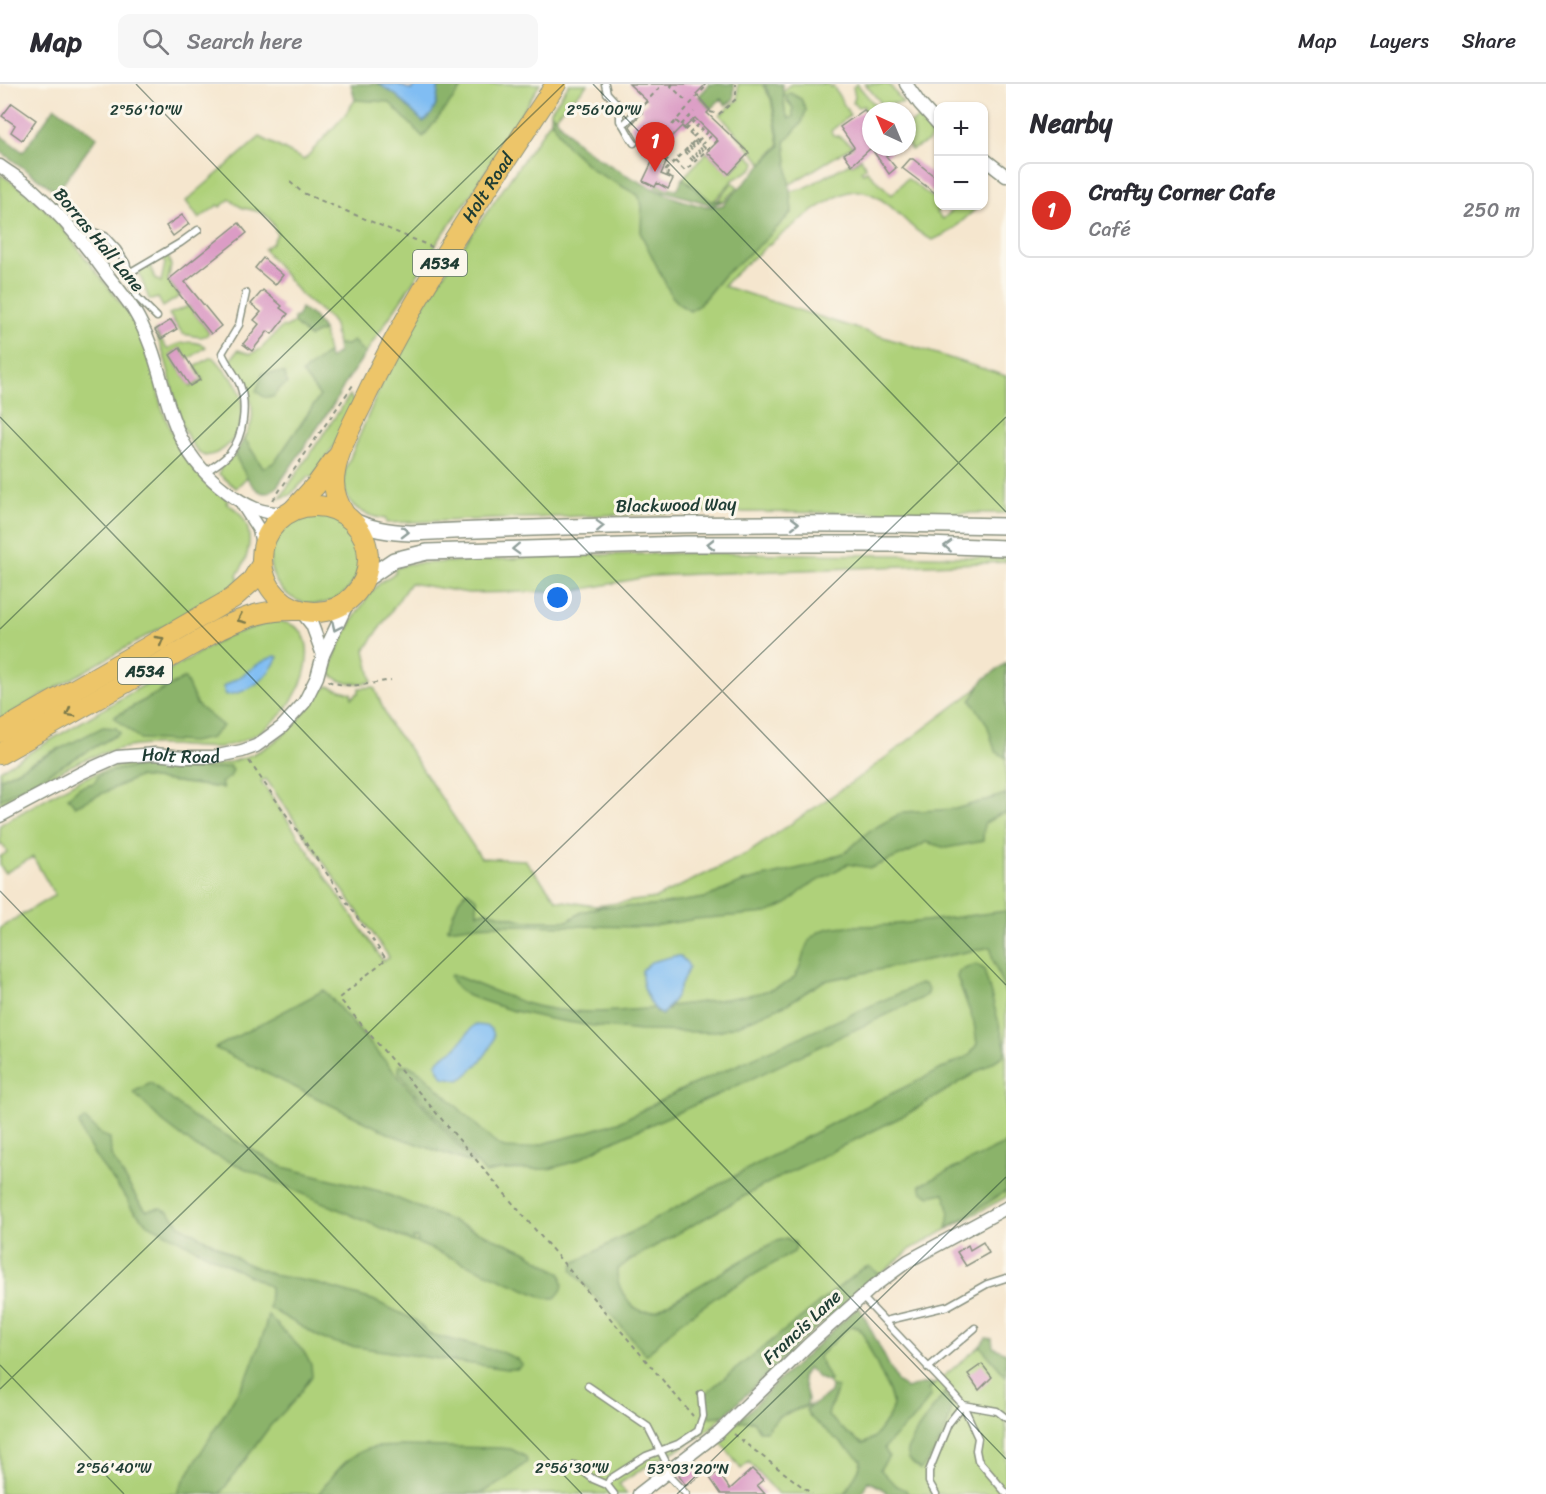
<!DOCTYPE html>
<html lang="en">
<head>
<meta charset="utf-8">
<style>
  body { margin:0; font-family:Sriracha,sans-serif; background:#f7f7f7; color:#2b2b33 }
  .controls { position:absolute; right:18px; top:18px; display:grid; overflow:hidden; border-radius:12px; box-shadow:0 2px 4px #0004 }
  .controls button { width:54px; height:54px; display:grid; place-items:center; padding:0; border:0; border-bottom:2px solid #e1e1e2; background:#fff; color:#2b2b33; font:30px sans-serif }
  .compass { position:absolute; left:862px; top:18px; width:54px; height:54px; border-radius:50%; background:#fff; box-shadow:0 2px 4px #0004; rotate:316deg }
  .you { position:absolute; left:558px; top:514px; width:21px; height:21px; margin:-15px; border:4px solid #fff; border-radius:50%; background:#1a73e8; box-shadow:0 0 0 9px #1a73e833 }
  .badge { display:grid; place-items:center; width:39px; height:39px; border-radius:50%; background:#d93025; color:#fff; font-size:20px; font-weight:700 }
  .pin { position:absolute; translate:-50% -50px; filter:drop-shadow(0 2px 3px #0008) }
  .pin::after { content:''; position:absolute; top:32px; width:21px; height:18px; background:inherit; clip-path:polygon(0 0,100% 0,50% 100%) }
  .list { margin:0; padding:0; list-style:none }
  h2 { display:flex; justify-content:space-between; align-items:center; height:78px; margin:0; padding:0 24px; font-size:26px }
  h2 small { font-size:20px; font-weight:400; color:#7c7c81 }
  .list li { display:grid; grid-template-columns:39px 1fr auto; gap:18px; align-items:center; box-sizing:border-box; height:96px; margin:0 12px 12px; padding:0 12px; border:2px solid #e1e1e2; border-radius:12px }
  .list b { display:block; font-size:22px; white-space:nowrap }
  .list p { margin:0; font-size:20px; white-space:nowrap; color:#7c7c81 }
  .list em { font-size:20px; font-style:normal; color:#7c7c81 }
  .icon { flex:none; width:33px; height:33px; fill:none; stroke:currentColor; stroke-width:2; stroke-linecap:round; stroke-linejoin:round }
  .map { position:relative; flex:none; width:1006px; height:1410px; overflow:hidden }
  header { display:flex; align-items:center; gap:36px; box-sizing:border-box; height:84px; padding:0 30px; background:#fff; border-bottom:2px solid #e1e1e2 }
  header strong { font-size:28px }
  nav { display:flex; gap:33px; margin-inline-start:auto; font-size:21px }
  .search { width:420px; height:54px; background:#f7f7f7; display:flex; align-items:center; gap:15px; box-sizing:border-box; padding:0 21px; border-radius:12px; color:#7c7c81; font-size:22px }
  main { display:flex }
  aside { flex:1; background:#fff }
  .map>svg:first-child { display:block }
</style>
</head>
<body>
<header>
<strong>Map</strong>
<div class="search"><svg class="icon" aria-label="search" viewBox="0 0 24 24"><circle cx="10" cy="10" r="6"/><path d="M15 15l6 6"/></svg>Search here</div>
<nav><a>Map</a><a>Layers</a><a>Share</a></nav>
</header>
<main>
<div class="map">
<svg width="1006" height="1410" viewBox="0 0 1006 1410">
  <rect width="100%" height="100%" fill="#fbf7ec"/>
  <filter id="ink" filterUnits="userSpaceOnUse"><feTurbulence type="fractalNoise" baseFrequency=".0167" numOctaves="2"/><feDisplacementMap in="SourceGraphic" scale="12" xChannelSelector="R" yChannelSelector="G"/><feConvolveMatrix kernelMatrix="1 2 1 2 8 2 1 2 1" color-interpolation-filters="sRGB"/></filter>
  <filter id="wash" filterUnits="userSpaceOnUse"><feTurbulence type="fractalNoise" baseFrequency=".008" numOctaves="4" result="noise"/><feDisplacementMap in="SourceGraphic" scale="24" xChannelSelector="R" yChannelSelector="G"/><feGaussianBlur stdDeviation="1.35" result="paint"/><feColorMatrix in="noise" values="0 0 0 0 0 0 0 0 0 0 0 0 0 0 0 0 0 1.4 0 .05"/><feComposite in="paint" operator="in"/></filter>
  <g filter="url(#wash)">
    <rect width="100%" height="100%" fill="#f5e6ce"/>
    <path fill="#afd17a" stroke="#678757" stroke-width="1.5" fill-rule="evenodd" d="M457 0H540L471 111 438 157 432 169 365 270 353 257 347 261 337 260 334 241 329 234 301 211 264 165 272 159 277 150C264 114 248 135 230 115L220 123 218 121 199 135 186 117 260 53 304 76 344 32 355 16 389 17 461 6Z
      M569 0H588L555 33 550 28Z
      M738 0H762L771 15 779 61 762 79 720 31 738 16Z
      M791 0H828L830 3 833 2 850 31 831 47 833 51 838 52 853 62 789 101 785 58 802 38 806 26 801 15 787 17 793 24V33L789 36 785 27 783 6H786L787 3Z
      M857 0 873 19 883 27H871V35L864 26V22L858 23 853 19 855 13 853 3Z
      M865 0H889L903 19 882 20Z
      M919 34 925 40 932 53 928 58 911 66 907 59V42Z
      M551 36 566 61 594 87 638 111 642 121 641 150 648 163 699 221 724 191 764 157 792 128 790 107 805 104 850 79 852 81 861 74 866 83 861 87 863 89 867 87 892 111 907 94 938 118 936 124 939 127 937 129 943 135 957 122H979L951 147 933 156C909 147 897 121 871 110 866 108 858 106 853 107 824 111 744 180 723 202L1006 292V429L699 428 386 439V435C358 431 339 417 345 386L403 249Z
      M707 68 729 89 748 71 756 79 752 85 731 97 738 103 724 117 718 116 731 100 730 99 714 117H711L683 94Z
      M0 90 29 110 47 127 64 146 136 239 151 268 161 322 171 347 195 386 228 416 226 419C231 422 238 426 241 431 255 448 249 475 237 491L239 496 230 504 0 636Z
      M168 171 171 182 168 196 180 212 163 223 158 214 152 216 149 215 139 189V186L150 180 155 195 161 198 165 179 162 174Z
      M189 222 209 248C205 257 192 251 183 250L169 230Z
      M294 239 309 253 323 246 328 269 302 289 320 312 275 378 263 385 244 354C247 349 251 342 252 336 255 314 242 295 230 277L238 266 250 270 261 265 282 243 286 244Z
      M155 246 167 265C178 258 195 255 206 263L187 276 180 264 170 271 191 303 203 296 195 283 211 273C218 275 219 280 224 286 229 291 235 296 238 304 251 331 235 369 205 372 179 359 174 303 166 278 163 267 158 257 155 246Z
      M350 311 354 319 336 359 313 394 309 392 290 411 280 414Z
      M235 371 247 393 236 404 219 390 221 381Z
      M270 475a45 45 0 1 1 90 0a45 45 0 1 1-90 0Z
      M702 469 894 471 1006 474V478L651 492 574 507 468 509 410 499 365 566 372 598C358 600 341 601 331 590 330 569 365 513 380 499 385 495 391 492 396 488L394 485 407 480 585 471Z
      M274 537C290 538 304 543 307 562 309 581 304 597 294 613 279 639 249 659 220 663 201 665 184 661 165 661 147 660 129 662 111 667 72 676 35 702 0 721V716L120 649 57 665 0 695V686L227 552ZM184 594 197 621 114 633Z
      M1006 583V1113L911 1165 800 1258 713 1342 685 1362 656 1376 619 1400 627 1410H0V844L55 811 33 773 5 789 0 781V773L7 768 2 760 0 761V741C38 720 76 693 118 682 145 675 168 680 195 681 252 683 292 653 320 605L323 606 328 602 351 609 352 614 359 608V604L374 603 391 643 405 659 481 774 525 776 557 816 595 822 656 814 748 769 861 692ZM157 681 212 685 229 682 220 699 223 704 138 693 75 721 80 703 94 699 99 691 121 685ZM266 695 389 873V874L383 877 261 697ZM727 805 778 823 641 841 462 837 486 827 526 837H568L582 828 600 823 627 824 683 819 705 814Z
      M852 1242 858 1244 862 1248 889 1307 893 1321 889 1333 874 1354 863 1360 848 1350 828 1332C829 1321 837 1314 837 1303L831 1302 828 1298 830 1296 818 1273 844 1247Z
      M980 1262 1006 1292V1410H895L860 1383 845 1410H778L749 1378 741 1385 720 1357 722 1352 744 1331 778 1333 810 1321 806 1326 861 1376 902 1327Z"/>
    <path fill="#8bb36a" stroke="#55784f" stroke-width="1.5" d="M351 0H379L397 12 423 38 436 22 439 0H457L461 5 423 53 389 18 355 16Z
      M710 0H734V15L726 21 721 15 710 25 699 12Z
      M764 0H782L785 27 789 35 793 33V24L785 11 791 9 801 15 806 26 802 38 785 58 792 128 764 157 724 191 699 221 690 227 680 221 671 211 641 150 642 121 638 111 594 87 566 61 551 36 550 28C559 37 566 47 575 56 600 80 690 131 723 121L780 62 772 15Z
      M55 23 97 53 57 108 0 67V51L23 68Z
      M683 94 710 117H723L713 121 664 107 655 103 657 99 677 106Z
      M301 224 314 233 323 246 309 253 294 239V234L298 232Z
      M353 257 365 270 346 298 335 318 276 404C273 405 270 408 267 409 252 411 241 381 235 371L244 354 263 384 275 378 320 312 302 289 328 269 329 275 338 269 337 260 347 261Z
      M263 289H285L287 300 280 304 273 313H264L256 307Z
      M1006 579V674L995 667 987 640 971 616 983 596Z
      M185 594 197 621 223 642 211 654 192 658 140 655 114 633Z
      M103 643 116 644 120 649 0 716V695Z
      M157 681 212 685 229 682 233 686 230 693 221 699 223 704 138 693 75 722 68 713 80 703 94 699 99 691 121 685Z
      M1006 710V729L1000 730 984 740 983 757 946 764 926 758 911 767 871 784 848 780 806 803 787 820 767 829 696 835 648 843 499 841 470 842 447 845 459 816 467 807 477 814V829L486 827 526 837H568L582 828 600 823 652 822 705 814 743 798 808 782 846 768 869 747 903 728 955 725Z
      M1006 827V911L992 873 991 863 824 897 787 920 738 941 722 946 709 948 640 947 586 941 550 935 510 926 466 911 456 902 450 893 451 891 456 892C479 901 502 911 525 919 567 932 613 928 655 924L657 928 668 926 669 922C696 918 781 913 796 891 805 876 802 857 819 848 836 839 869 843 888 841 927 837 967 832 1006 827Z
      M976 880 984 885 1006 965 1003 972 909 1029 770 1098 630 1176 617 1186C616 1201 627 1222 642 1227 647 1228 652 1227 657 1226L774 1158 787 1154 795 1159 796 1164 794 1168 722 1209 678 1240 646 1271 572 1186 574 1179 840 1035 970 971 977 960 974 939 957 893 959 887Z
      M920 900H924L928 905 927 910 922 914 717 1011 602 1062 576 1077 549 1085 501 1086 485 1089 399 989V981H408L422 989 494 1058 504 1064 523 1065 580 1050 621 1037 685 1004Z
      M324 906 474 1080 392 1051 215 964Z
      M151 999 193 1033 283 1083 379 1107 525 1167 561 1190C564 1202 564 1205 555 1214H545L415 1158 418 1157 417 1154H413V1158L196 1063 163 1038 133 1008Z
      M85 1035 102 1051 110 1054 111 1071 139 1118 146 1126 161 1124 169 1128 181 1142 218 1162 241 1177 273 1191 311 1198 373 1216 415 1236 429 1250 504 1269 517 1275 522 1281 517 1285H507L343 1261 323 1255 269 1224 270 1205 269 1202 148 1140 132 1125 127 1115 97 1075 83 1052 79 1039Z
      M1006 1059V1107L947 1145 949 1126 944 1109 930 1112 922 1108 920 1101Z
      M869 1182 879 1190 800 1258 725 1331 711 1333C703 1326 705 1317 707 1308L862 1185Z
      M860 1224 897 1297 906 1305 922 1300H935L928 1306 931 1311 918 1331 896 1351 884 1364 889 1372 880 1385 895 1401 906 1406 908 1410H888L885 1406 868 1397 861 1410H845L860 1383 861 1376 811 1334 806 1326 830 1309 831 1302 837 1303C836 1314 829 1321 828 1332L848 1350 863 1360 874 1354 889 1333 893 1321 889 1307 862 1248 858 1244 852 1242 844 1247 818 1273 830 1296 828 1298 819 1294 808 1284 802 1293 808 1315 807 1321 778 1333 766 1347H759L753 1337 738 1338 772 1303 856 1225Z
      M268 1231 304 1268 311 1281 312 1292 294 1317 270 1342 220 1410H178L180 1403 248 1291 263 1251Z
      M986 1254 992 1255 993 1263 1006 1269V1292L980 1262Z
      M945 1308C947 1314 951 1320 951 1326 949 1344 933 1374 920 1386L909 1375 907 1366 918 1345Z
      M399 1362 499 1364 511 1365 526 1373 527 1378 504 1397 479 1410H318C333 1392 347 1370 371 1364 380 1362 390 1363 399 1362Z"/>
    <path fill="#80bdf3" stroke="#507d94" stroke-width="1.5" d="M379 0H398L411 6 416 0H439C437 15 437 29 423 38L397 12Z
      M275 572 278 573C268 594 250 609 226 611L223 603C230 597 238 595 244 590 255 582 262 577 275 572Z
      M674 872H680L687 879 689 883 675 914 662 931C649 923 641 901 642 886L651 878Z
      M474 941C519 940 475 986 460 996L443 993 436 980 441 974 457 963Z"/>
    <g id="blocks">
      <path fill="#db9cc5" d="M629 0H706L696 10 710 26 707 29 749 69 729 90 707 68 718 57 695 34 684 44 682 42 651 73 639 61 638 56 630 42 642 29V23L648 18Z
        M12 19 36 36 22 56 11 48 15 41 2 32Z
        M864 26 871 35V63H898L886 72 896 84 889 90 871 64 852 81 844 70 854 63 840 43Z
        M655 72 667 77 661 90 673 95 668 105 657 99 655 103 643 97Z
        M910 75H913L939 96V112L902 84Z
        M182 131 189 140 173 152 166 142Z
        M239 139 247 149 185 198 221 242 211 250 168 196Z
        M263 174 283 191 275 201 255 184Z
        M263 206 282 222 280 224 288 230 272 250 268 247 252 267 243 260 259 240 254 236 261 228 251 220Z
        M171 236 177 245 161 255 155 246Z
        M180 264 200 296 190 302 170 271Z
        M983 1158 989 1169 966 1182 957 1168 968 1161 970 1166Z
        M982 1280 992 1293 979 1306 968 1290Z
        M693 1382 700 1392 686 1402 679 1392Z
        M752 1385 763 1396 757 1401 765 1410H721L710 1394 718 1388 730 1405Z"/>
    </g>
  </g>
  <g filter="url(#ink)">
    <use href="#blocks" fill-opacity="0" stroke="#8a9281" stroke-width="1.5"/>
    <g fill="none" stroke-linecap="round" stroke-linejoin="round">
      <defs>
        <path id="service" d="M605 0 607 9 620 23V37C626 43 628 52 634 59
          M624 40 638 26
          M79 153 91 147 105 152 117 165 126 179 137 213 157 233
          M129 189 180 159 198 146
          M204 389C212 383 224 377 230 369 244 352 247 321 240 301 236 291 227 281 222 269L239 241 246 209
          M862 1213 949 1305 963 1321 997 1327 1006 1334
          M885 1237 948 1222 987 1200 1006 1194
          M928 1284 975 1244
          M588 1302 648 1343 666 1378V1389L686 1410
          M575 1381 593 1395 607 1401
          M614 1410 607 1401 610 1395 646 1372 678 1360 698 1347 703 1332 701 1310
          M936 1410 929 1398V1387L948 1340 963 1321 978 1354 976 1366 978 1376 1006 1409"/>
        <g id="minor">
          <path d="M906 0 920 20 939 41"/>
          <path d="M984 75 1006 92"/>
          <path d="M0 82C11 90 23 97 33 106 62 132 86 161 108 192 116 202 125 213 133 225 173 290 156 355 226 407 245 422 263 431 288 429"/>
          <path d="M243 421 259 446 263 465"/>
          <path d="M301 527 312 541 323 571"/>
          <path id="s1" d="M0 732 81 689 117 673 155 670 183 673H213L242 667 256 662 282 643 304 619 317 593 323 571 349 516"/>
          <path d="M639 1410 719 1348 808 1261 874 1202 908 1177 1006 1124"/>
        </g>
        <path id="tertiary" d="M349 435C370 445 388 448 411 449 609 439 807 438 1006 442
          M363 497 394 476 427 468 685 460H900L1006 464"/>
        <g id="trunk">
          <circle cx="315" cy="475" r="53"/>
          <path d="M293 426 317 400 335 375"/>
          <path id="s2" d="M345 431C337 419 332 403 335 388 339 362 355 336 366 312 418 202 490 102 556 0"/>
          <path d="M0 648 233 514 251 498 262 480"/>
          <path d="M0 670 220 545C247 532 268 525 298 526"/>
        </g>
      </defs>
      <use href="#service" stroke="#8a9281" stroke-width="9"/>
      <use href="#minor" stroke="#8a9281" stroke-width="15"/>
      <use href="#tertiary" stroke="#8a9281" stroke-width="18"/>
      <use href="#trunk" stroke="#8a9281" stroke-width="22"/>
      <path stroke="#8a9281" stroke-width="2" stroke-dasharray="4.5 4.5" stroke-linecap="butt" d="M673 0 671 2 688 19
        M644 20 663 0
        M710 28 719 30 736 15V0
        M676 37 708 67
        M672 41 708 0
        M681 41 694 28
        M685 46 696 35
        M689 50 700 39
        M693 53 704 43
        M694 57 704 68
        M698 57 708 47
        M691 60 702 70
        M701 61 712 51
        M689 62 699 73
        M686 65 696 76
        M659 67 672 80
        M684 67 694 78
        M675 77 685 87 717 56
        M667 92 668 89 664 88 695 56
        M290 98 303 109 432 163
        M273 416 353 301
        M328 597C350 605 369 600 391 596
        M249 677 386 875 339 914 693 1332
        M733 1350 812 1410"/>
      <use href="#service" stroke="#fff" stroke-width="6"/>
      <use href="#minor" stroke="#fff" stroke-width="12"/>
      <use href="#tertiary" stroke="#fff" stroke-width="15"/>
      <use href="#trunk" stroke="#edc569" stroke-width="20"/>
    </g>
    <defs><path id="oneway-chevron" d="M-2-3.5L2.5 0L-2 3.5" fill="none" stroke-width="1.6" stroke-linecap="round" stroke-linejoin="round" transform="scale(1.5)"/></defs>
    <g stroke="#8f9e9a">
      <use href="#oneway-chevron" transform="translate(795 439)"/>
      <use href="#oneway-chevron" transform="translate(600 442) rotate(-2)"/>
      <use href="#oneway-chevron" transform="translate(405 448) rotate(1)"/>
      <use href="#oneway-chevron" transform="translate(711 460) rotate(-180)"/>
      <use href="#oneway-chevron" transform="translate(948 462) rotate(-178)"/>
      <use href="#oneway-chevron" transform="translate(516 465) rotate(178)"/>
      <use href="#oneway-chevron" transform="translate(336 543) rotate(115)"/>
    </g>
    <g stroke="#7c7a4c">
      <use href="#oneway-chevron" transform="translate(241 535) rotate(156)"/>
      <use href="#oneway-chevron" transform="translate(160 556) rotate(-30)"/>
      <use href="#oneway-chevron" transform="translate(70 629) rotate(151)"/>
    </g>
  </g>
  <path fill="none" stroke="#1f3d34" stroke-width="1.5" stroke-opacity="0.45" d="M136 0 1006 901M593 0 1006 428M0 333 1006 1375M0 545 564 0M0 807 582 1410M0 1281 124 1410M0 1305 1006 333M677 1410 1006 1093"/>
  <g text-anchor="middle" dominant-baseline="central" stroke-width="6" stroke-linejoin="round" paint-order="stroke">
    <g fill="#fbf7ec" stroke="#61756b" stroke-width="1.5">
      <rect x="413" y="166" width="54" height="26" rx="4.5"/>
      <rect x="118" y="574" width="54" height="26" rx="4.5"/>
    </g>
    <g font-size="16" font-weight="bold" fill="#1f3d34">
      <text x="440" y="179">A534</text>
      <text x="145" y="587">A534</text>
    </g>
    <g font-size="18" fill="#1f3d34" stroke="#fbf7ec">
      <text stroke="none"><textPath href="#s2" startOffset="369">Holt Road</textPath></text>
      <text transform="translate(99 156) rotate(50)">Borras Hall Lane</text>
      <text transform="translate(676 421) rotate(-1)">Blackwood Way</text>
      <text stroke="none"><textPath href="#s1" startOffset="195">Holt Road</textPath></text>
      <text transform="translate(802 1243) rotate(-43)">Francis Lane</text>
    </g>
  </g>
  <g font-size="15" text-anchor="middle" fill="#1f3d34" stroke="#fbf7ec" stroke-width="6" stroke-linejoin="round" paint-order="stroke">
    <text x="146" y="31">2°56'10"W</text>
    <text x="604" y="31">2°56'00"W</text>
    <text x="114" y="1389">2°56'40"W</text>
    <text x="572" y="1389">2°56'30"W</text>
    <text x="688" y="1390">53°03'20"N</text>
  </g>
</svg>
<div class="controls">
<button>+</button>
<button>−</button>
</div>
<svg class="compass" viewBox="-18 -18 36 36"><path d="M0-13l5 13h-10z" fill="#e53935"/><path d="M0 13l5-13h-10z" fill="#7c7c81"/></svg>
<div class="you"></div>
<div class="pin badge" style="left:655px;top:88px">1</div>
</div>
<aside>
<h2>Nearby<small></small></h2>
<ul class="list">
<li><span class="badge">1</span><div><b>Crafty Corner Cafe</b><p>Café</p></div><em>250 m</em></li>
</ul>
</aside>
</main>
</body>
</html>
